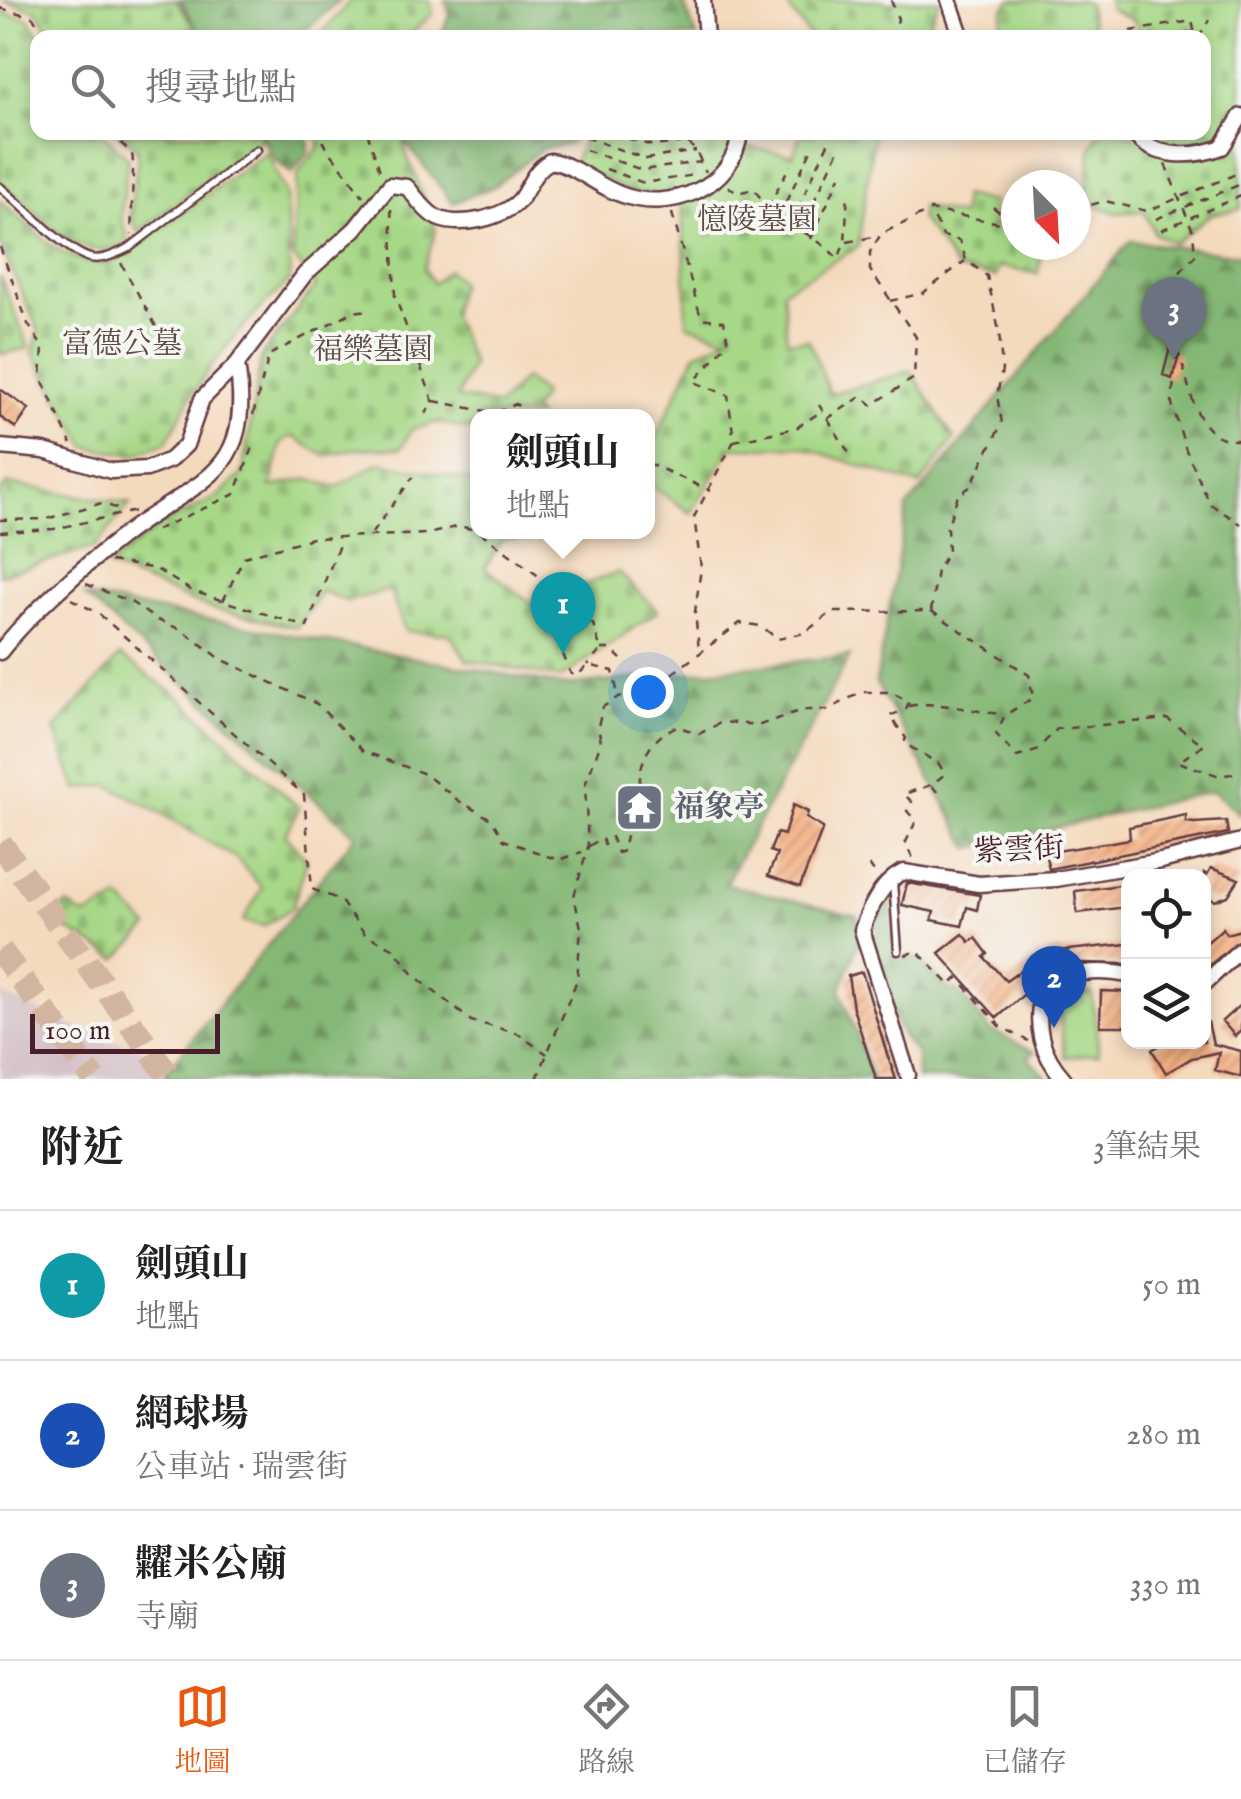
<!DOCTYPE html>
<html lang="zh-TW">
<head>
<meta charset="utf-8">
<style>
  body { margin:0; font-family:"IM FELL English","Noto Serif TC",serif; background:#f2f2f2; color:#222 }
  .controls { position:absolute; right:30px; bottom:30px; display:grid; overflow:hidden; border-radius:20px; box-shadow:0 5px 15px #0003 }
  .controls button { width:90px; height:90px; display:grid; place-items:center; padding:0; border:0; border-bottom:2px solid #e0e0e0; background:#fff; color:#222; font:50px sans-serif }
  .compass { position:absolute; left:1001px; top:170px; width:90px; height:90px; border-radius:50%; background:#fff; box-shadow:0 5px 15px #0003; rotate:156deg }
  .scale { position:absolute; left:30px; bottom:25px; width:190px; box-sizing:border-box; padding-left:10px; border:5px solid #4a1f2b; border-top:0; font-size:28px; line-height:35px; white-space:nowrap; color:#4a1f2b; -webkit-text-stroke:8px #f6f6f2; paint-order:stroke }
  .you { position:absolute; left:648px; top:692px; width:35px; height:35px; margin:-25px; border:8px solid #fff; border-radius:50%; background:#1a73e8; box-shadow:0 0 0 15px #1a73e833 }
  .badge { display:grid; place-items:center; width:65px; height:65px; border-radius:50%; background:#ea580c; color:#fff; font-size:32px; font-weight:700 }
  .pin { position:absolute; translate:-50% -82px; filter:drop-shadow(0 2px 5px #0008) }
  .pin::after { content:''; position:absolute; top:52px; width:35px; height:30px; background:inherit; clip-path:polygon(0 0,100% 0,50% 100%) }
  .popup { position:absolute; left:470px; top:409px; width:185px; height:130px; box-sizing:border-box; display:grid; place-content:center; border-radius:20px; background:#fff; filter:drop-shadow(0 2px 8px #0005); font-size:32px; white-space:nowrap; color:#767676 }
  .popup b { font-size:38px; color:#222 }
  .popup::after { content:''; position:absolute; left:50%; top:100%; margin-left:-20px; border:20px solid transparent; border-top-color:#fff }
  .list { margin:0; padding:0; list-style:none }
  h2 { display:flex; justify-content:space-between; align-items:center; height:130px; margin:0; padding:0 40px; font-size:42px }
  h2 small { font-size:32px; font-weight:400; color:#767676 }
  .list li { display:grid; grid-template-columns:65px 1fr auto; gap:30px; align-items:center; box-sizing:border-box; height:150px; padding:0 40px; border-top:2px solid #e0e0e0 }
  .list b { display:block; font-size:38px; white-space:nowrap }
  .list p { margin:0; font-size:32px; white-space:nowrap; color:#767676 }
  .list em { font-size:32px; font-style:normal; color:#767676 }
  .icon { flex:none; width:55px; height:55px; fill:none; stroke:currentColor; stroke-width:2; stroke-linecap:round; stroke-linejoin:round }
  .map { position:relative; flex:none; width:1241px; height:1079px; overflow:hidden }
  .search { position:absolute; background:#fff; box-shadow:0 5px 15px #0003; left:30px; right:30px; top:30px; height:110px; display:flex; align-items:center; gap:25px; box-sizing:border-box; padding:0 35px; border-radius:20px; color:#767676; font-size:38px }
  .sheet { height:580px; background:#fff }
  nav { display:flex; justify-content:space-around; align-items:center; box-sizing:border-box; height:140px; border-top:2px solid #e0e0e0; background:#fff; font-size:28px; color:#767676 }
  nav a { display:grid; justify-items:center; gap:5px }
  nav .on { color:#ea580c }
  .map>svg:first-child { display:block }
</style>
</head>
<body>
<div class="map">
<svg width="1241" height="1079" viewBox="0 0 1241 1079">
  <defs>
    <pattern id="forest-firs" width="22" height="20" patternUnits="userSpaceOnUse" patternTransform="scale(2.5)"><rect width="22" height="20" fill="#85b874"/><path d="M5 1l3.5 6h-7zM16 11l3.5 6h-7z" fill="#6f955f"/></pattern>
    <pattern id="cemetery-stones" width="16" height="16" patternUnits="userSpaceOnUse" patternTransform="scale(2.5)"><rect width="16" height="16" fill="#a7d887"/><path d="M2 7V4a2 2 0 0 1 4 0v3zM10 15v-3a2 2 0 0 1 4 0v3z" fill="#91b975"/></pattern>
    <pattern id="building-hatch" width="6" height="6" patternUnits="userSpaceOnUse" patternTransform="scale(2.5)"><rect width="6" height="6" fill="#f5b083"/><path d="M-1 1l2-2M0 6l6-6M5 7l2-2" fill="none" stroke="#c88f6b"/></pattern>
  </defs>
  <rect width="100%" height="100%" fill="#f6f6f2"/>
  <filter id="ink" filterUnits="userSpaceOnUse"><feTurbulence type="fractalNoise" baseFrequency=".01" numOctaves="2"/><feDisplacementMap in="SourceGraphic" scale="20" xChannelSelector="R" yChannelSelector="G"/><feConvolveMatrix kernelMatrix="1 2 1 2 8 2 1 2 1" color-interpolation-filters="sRGB"/></filter>
  <filter id="wash" filterUnits="userSpaceOnUse"><feTurbulence type="fractalNoise" baseFrequency=".0048" numOctaves="4" result="noise"/><feDisplacementMap in="SourceGraphic" scale="40" xChannelSelector="R" yChannelSelector="G"/><feGaussianBlur stdDeviation="2.25" result="paint"/><feColorMatrix in="noise" values="0 0 0 0 0 0 0 0 0 0 0 0 0 0 0 0 0 1.4 0 .05"/><feComposite in="paint" operator="in"/></filter>
  <g filter="url(#wash)">
    <rect width="100%" height="100%" fill="#f4dabd"/>
    <path fill="#d2bec5" d="M0 994 106 1040 139 1046 169 1079H0Z"/>
    <path fill="url(#forest-firs)" stroke="#686c50" stroke-width="2.5" d="M180 0H340L296 38 202 37Z
      M445 0H682L697 37H440L450 15Z
      M259 133H308L309 152 291 173 276 161Z
      M398 133H576L569 144 542 149 493 187 453 203Z
      M1130 241 1241 255V815L1213 791 970 848 876 683 907 508Z
      M86 597 565 686 850 656 725 884 857 916 860 940 840 990 873 1079H169L165 1073 356 835Z
      M892 901V952L908 960 914 956 950 990H957L990 1030 1035 1052 1028 1057 1048 1079H917V1053C889 1029 869 957 879 920 881 913 888 907 892 901Z"/>
    <path fill="url(#cemetery-stones)" stroke="#787c59" stroke-width="2.5" d="M0 0H176L202 37H54L36 10Z
      M351 0H429L433 13 408 37H319Z
      M783 0H880L892 5 894 0H940L924 33 811 38Z
      M1012 0H1082L1088 3 1093 31 1090 37H1000L1003 9Z
      M1108 0H1241V209L1211 214 1174 243 1155 234 1144 211 1117 213 1086 202 1091 150 1099 133 1204 132V38L1139 37 1135 21 1110 9Z
      M0 11 29 19 41 37 38 132 102 133 128 158 121 217 128 240C80 276 38 206 0 183Z
      M258 132 260 140 138 232 130 214 138 156 136 147 117 133Z
      M315 133H403L405 150 436 230 424 268 433 284 448 270 460 283 451 313 472 364 457 397 498 406 524 379 543 394 532 411 538 416 478 417V432L438 422 412 429 401 448 355 449 325 456 292 436 281 442 271 487 308 479 337 487 380 462 478 482V532H554L560 537 502 540 485 568 533 604 618 572 658 611 561 678 467 660 450 634 405 631 390 590 346 601 322 591 297 627 212 609 108 567 160 525 216 498 242 475 262 355 316 286 292 255 298 173 321 145Z
      M587 133H668L793 155 801 133H874L858 247 783 290 787 341 809 340 830 394 911 371 954 439 920 485 800 446 731 448 691 513 648 483V454L696 353 728 338 687 324 682 197 632 193 573 164Z
      M267 152 286 195 290 281C236 327 198 378 167 442L134 455 87 447 33 353 39 331 0 244V201C44 234 50 260 109 264Z
      M963 196 992 202V225L1014 227 1011 243 1041 251 1038 274 999 266 996 277 957 269 920 218 922 206 961 216Z
      M0 276 29 348 0 354Z
      M7 484 130 504 95 547 0 575V491Z
      M120 656 177 695 299 808 285 835 307 860 292 908 264 926 243 921 262 888 237 859 154 809 108 785 77 789 55 729Z
      M120 899 149 927 117 959 48 918 68 905 85 916Z"/>
    <path fill="#a7d887" stroke="#787c59" stroke-width="2.5" d="M1092 993 1099 1053 1065 1057 1058 997Z"/>
    <g id="blocks">
      <path fill="url(#building-hatch)" d="M1170 348 1179 356 1172 379 1163 375Z
        M0 389 29 409 16 428 0 417Z
        M644 788 649 805 634 828 631 827Z
        M793 805 808 812 806 818 823 828 800 887 768 876 777 854 770 851 777 833 784 835Z
        M1186 815V822L1194 823 1226 821 1228 833 1049 869 1045 853 1130 839 1129 827Z
        M1211 868 1239 879 1228 896 1215 901 1204 896V873L1207 875Z
        M907 883 980 895 977 910 967 907 962 926 932 920 934 912 902 905Z
        M1128 884V907L1077 913 1075 891Z
        M1223 928 1226 934 1241 930V939L1204 970V945Z
        M963 934 970 942 976 938 988 954 984 957 1006 981 1033 962 1044 977 997 1018 939 953Z
        M1128 944V964L1081 963 1050 974 1047 952Z
        M862 972 888 1057 896 1079H876L853 1008 848 976Z
        M1101 991 1128 992V1026H1100Z
        M1241 1004V1031L1235 1036 1222 1021Z
        M1204 1022H1208L1213 1044 1241 1051V1077L1215 1070 1219 1052 1192 1058 1166 1073 1152 1050 1165 1042H1204Z"/>
    </g>
  </g>
  <g filter="url(#ink)">
    <use href="#blocks" fill-opacity="0" stroke="#643b41" stroke-width="2.5"/>
    <g fill="none" stroke-linecap="round" stroke-linejoin="round">
      <path stroke="#d2b5a0" stroke-width="25" stroke-dasharray="25 12" stroke-linecap="butt" d="M0 843 171 1079
        M0 950 94 1079"/>
      <defs>
        <path id="lane" d="M0 187C22 204 66 252 90 258 103 261 117 253 129 248L257 150
          M893 882 898 951"/>
        <path id="street" d="M703 0 706 38
          M949 0 962 38
          M1133 132C1151 159 1193 158 1222 147L1241 116
          M0 447 44 451 111 471 147 469 170 460 186 445 202 399 237 364 305 274 355 229 390 185 407 187C415 196 423 209 434 216 455 230 508 218 522 197 532 181 533 172 550 161 576 165 595 185 620 194 669 214 735 187 740 132
          M0 652C29 614 85 565 124 535 196 479 255 478 237 364
          M1204 984 1241 949
          M908 1075 862 930C869 909 883 880 904 872L979 884 1056 879 1161 861 1241 841
          M1064 1079C1040 1052 1035 1027 1042 992 1066 971 1098 969 1128 975"/>
      </defs>
      <use href="#lane" stroke="#643b41" stroke-width="11"/>
      <use href="#street" stroke="#643b41" stroke-width="19"/>
      <path stroke="#643b41" stroke-width="2.5" stroke-dasharray="8 8" stroke-linecap="butt" d="M891 0 898 19 893 38
        M0 8 33 17 46 38
        M1131 31 1192 21 1196 38
        M1156 38 1193 32
        M1199 38 1209 20
        M109 132C115 141 127 146 132 155 135 161 130 220 132 235
        M367 132 381 174
        M613 134 653 146 685 142
        M643 134H679L696 151 706 172
        M585 137 646 159 696 151
        M322 141 363 196
        M586 150 642 170 701 162
        M1165 164 1193 231 1195 256 1169 284C1167 297 1163 311 1161 321 1159 337 1174 343 1179 355 1192 388 1193 443 1241 440
        M606 169 644 183 695 175
        M728 186 737 193 754 189C776 223 813 231 838 259L845 242 848 192
        M993 207 1002 214 1016 210
        M768 208 790 165
        M391 209 395 296 433 401 426 414
        M1076 209 1105 201 1147 211 1241 172
        M672 213 701 318 724 321 728 342 694 382 728 395 734 441 694 517 701 568 695 612 699 650
        M779 216 814 144
        M1156 219 1241 184
        M791 223 829 141
        M1161 230 1241 196
        M800 231 841 145
        M811 239 840 176
        M847 242 878 236
        M0 247 28 324 43 348 41 377 71 444
        M121 263 158 330
        M890 301 923 293 965 261
        M1176 352 1172 404 1186 450 1210 504 1241 524
        M434 401 495 413 516 404 530 417
        M819 405 849 453
        M253 415 269 355 352 312 369 310
        M827 419 862 396 872 405 914 378 916 337 870 270V252L881 234 929 211
        M734 441 796 428 822 411
        M648 463 711 491
        M0 520 46 519 102 503 123 511
        M156 530 235 494 252 450 249 443
        M0 532 54 529 135 511
        M480 532 541 578 567 609 593 624 601 650 588 665
        M372 533 413 477
        M110 561 156 569 192 591 307 627 341 540
        M86 584 131 602 155 619 182 630 221 659 317 704 363 751 425 774 459 801 491 819 504 840 558 860 582 852
        M71 599 98 613 304 795 312 889 340 900 365 934 393 948 415 976 471 1021 517 1033 547 1054
        M223 601 244 557 312 538 428 534 460 526 478 531
        M931 611 1029 675 1033 698 1005 715 996 734 1017 757 1036 751 1057 729 1167 719 1204 745 1178 762 1220 776 1241 772
        M602 649H610L621 659
        M563 654 571 674 578 675 588 665 613 671 618 695
        M909 706C940 700 972 712 1003 714
        M932 786 939 794
        M589 846 602 838 604 845 611 837 618 853 623 851 629 821 642 804C635 770 644 741 677 726L699 734 722 722 760 725 802 710H828L861 692H890L909 702 906 709 890 716 906 738 904 743 939 764 945 774 931 785 904 794 912 802 907 811 916 821 905 844 915 861
        M869 865 877 876
        M905 955 917 951 950 985 958 978 1000 1026 1028 1041
        M537 1079 577 980 581 928 574 896 588 847 585 785 601 742 598 726 603 707 618 697 657 685 740 623 761 626 778 639 804 633 832 612 931 611 937 570 948 552 947 527 958 495 970 487 1002 423 997 396 1002 370 999 331 987 276 966 260 960 241 943 236 930 210 1016 226"/>
      <use href="#lane" stroke="#fff" stroke-width="6"/>
      <use href="#street" stroke="#fff" stroke-width="14"/>
    </g>
  </g>
  <defs>
    <symbol id="temple-square" viewBox="-11 -11 22 22"><rect x="-9" y="-9" width="18" height="18" rx="4" fill="#6b7280" stroke="#f6f6f2"/><path d="M0-6L5-2H3V0L6.5 2.5H4V6H1.5V3h-3V6H-4V2.5H-6.5L-3 0V-2H-5Z" fill="#fff"/></symbol>
  </defs>
  <g fill-rule="evenodd">
    <use href="#temple-square" x="612" y="780" width="55" height="55"/>
  </g>
  <g text-anchor="middle" dominant-baseline="central" stroke-width="8" stroke-linejoin="round" paint-order="stroke">
    <g font-size="30" fill="#614d42" stroke="#f6f6f2">
      <text x="757" y="221">憶陵墓園</text>
      <text x="122" y="345">富德公墓</text>
      <text x="373" y="351">福樂墓園</text>
    </g>
    <g font-size="30" font-weight="bold" fill="#5b616d" stroke="#f6f6f2" text-anchor="start">
      <text x="674" y="808">福象亭</text>
    </g>
    <g font-size="30" fill="#4a1f2b" stroke="#f6f6f2">
      <text transform="translate(1019 851) rotate(-3)">紫雲街</text>
    </g>
  </g>
</svg>
<div class="controls">
<button><svg class="icon" aria-label="locate" viewBox="0 0 24 24"><circle cx="12" cy="12" r="6"/><path d="M12 2v4M12 18v4M2 12h4M18 12h4"/></svg></button>
<button><svg class="icon" aria-label="layers" viewBox="0 0 24 24"><path d="M12 4l9 5-9 5-9-5zM3 14l9 5 9-5"/></svg></button>
</div>
<svg class="compass" viewBox="-18 -18 36 36"><path d="M0-13l5 13h-10z" fill="#e53935"/><path d="M0 13l5-13h-10z" fill="#767676"/></svg>
<div class="scale">100 m</div>
<div class="you"></div>
<div class="pin badge" style="left:563px;top:654px;background:#0f9aa8">1</div>
<div class="popup"><b>劍頭山</b>地點</div>
<div class="pin badge" style="left:1054px;top:1028px;background:#1a4fb4">2</div>
<div class="pin badge" style="left:1174px;top:359px;background:#6b7280">3</div>
<div class="search"><svg class="icon" aria-label="search" viewBox="0 0 24 24"><circle cx="10" cy="10" r="6"/><path d="M15 15l6 6"/></svg>搜尋地點</div>
</div>
<section class="sheet">
<h2>附近<small>3筆結果</small></h2>
<ul class="list">
<li><span class="badge" style="background:#0f9aa8">1</span><div><b>劍頭山</b><p>地點</p></div><em>50 m</em></li>
<li><span class="badge" style="background:#1a4fb4">2</span><div><b>網球場</b><p>公車站 · 瑞雲街</p></div><em>280 m</em></li>
<li><span class="badge" style="background:#6b7280">3</span><div><b>糶米公廟</b><p>寺廟</p></div><em>330 m</em></li>
</ul>
</section>
<nav>
<a class="on"><svg class="icon" aria-label="map" viewBox="0 0 24 24"><path d="M3 6l6-2 6 2 6-2v14l-6 2-6-2-6 2zM9 4v14M15 6v14"/></svg>地圖</a>
<a><svg class="icon" aria-label="directions" viewBox="0 0 24 24"><path d="M12 3l9 9-9 9-9-9zM9 14v-3h6M13 9l2 2-2 2"/></svg>路線</a>
<a><svg class="icon" aria-label="saved" viewBox="0 0 24 24"><path d="M7 4h10v16l-5-4-5 4z"/></svg>已儲存</a>
</nav>
</body>
</html>
